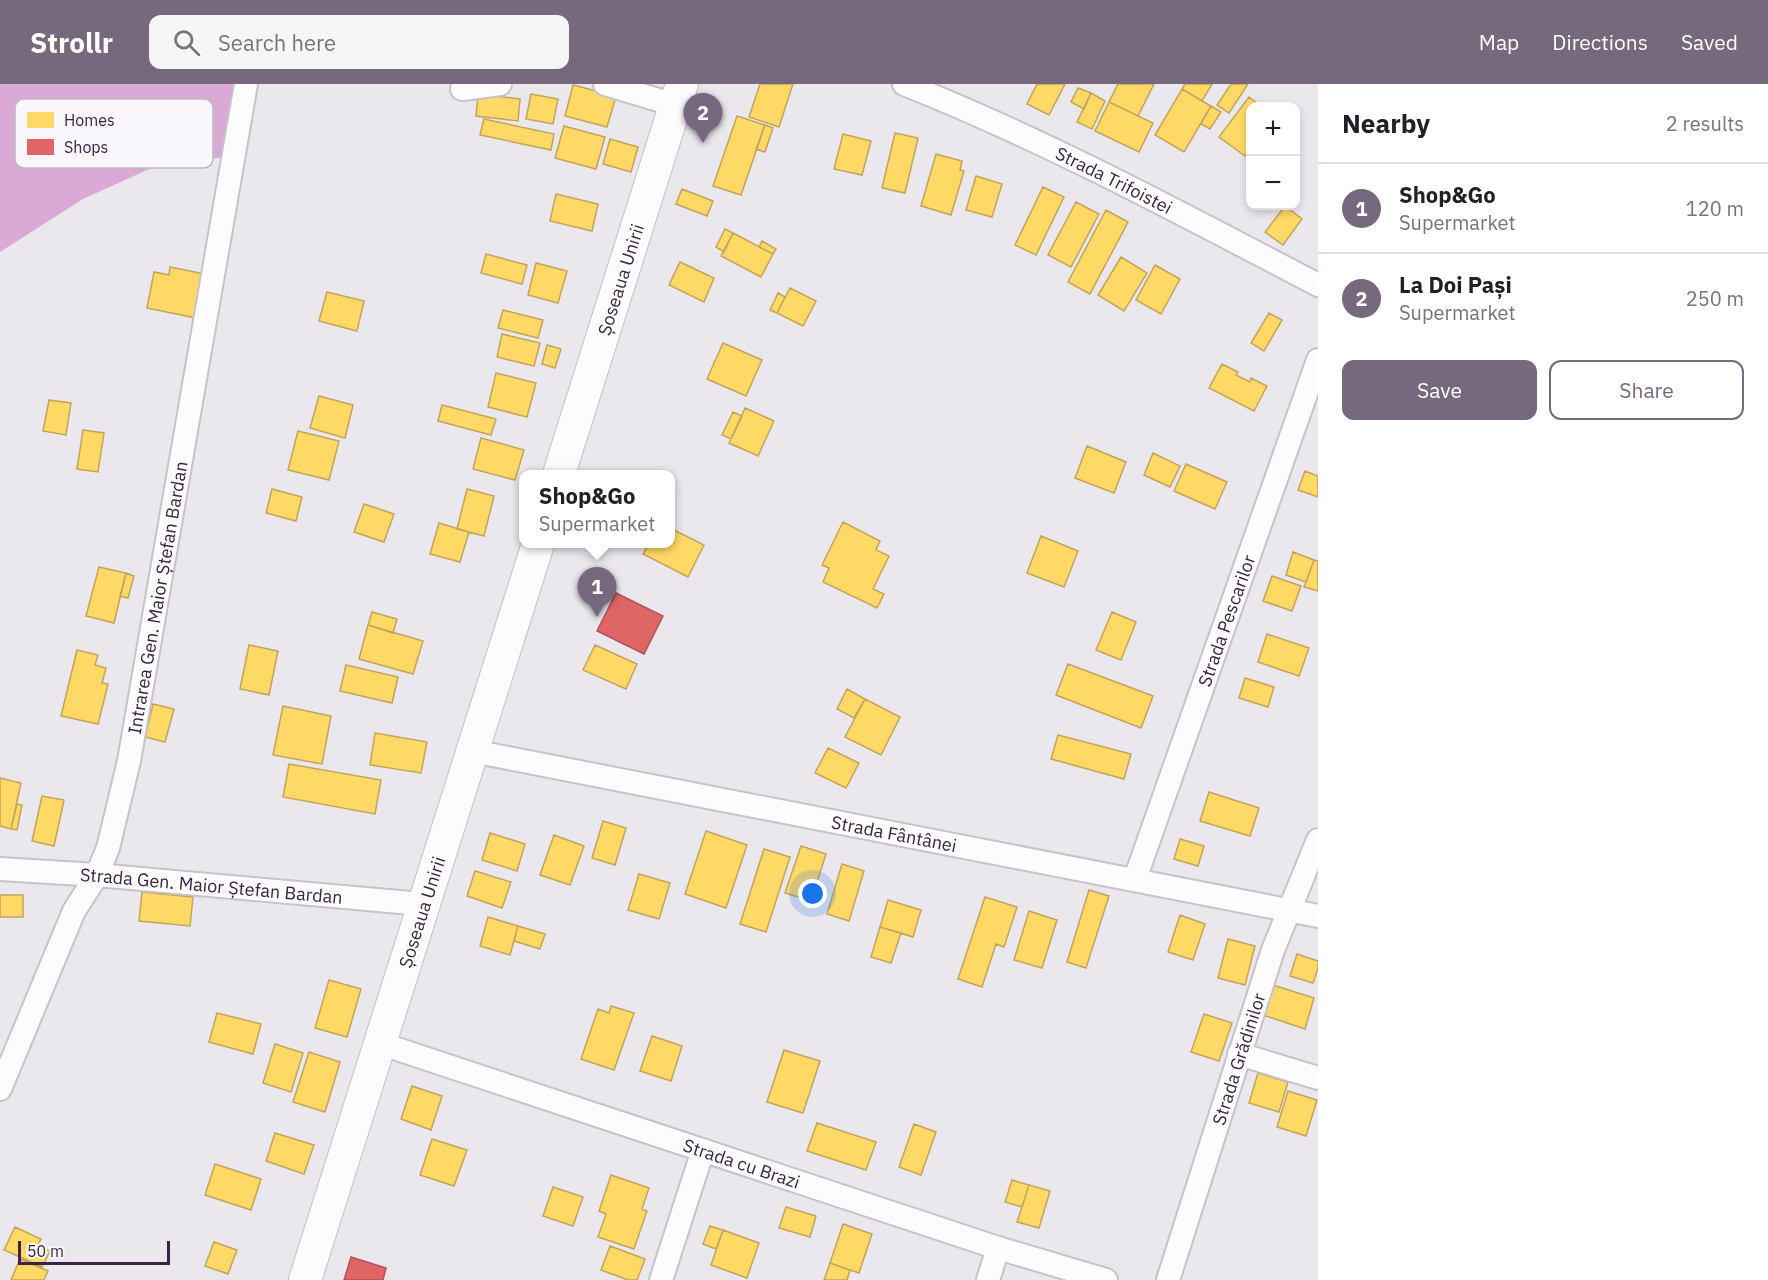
<!DOCTYPE html>
<html lang="en">
<head>
<meta charset="utf-8">
<style>
  body { margin:0; font-family:"IBM Plex Sans",sans-serif; background:#f6f6f6; color:#202124 }
  .controls { position:absolute; right:18px; top:18px; display:grid; overflow:hidden; border-radius:12px; box-shadow:0 3px 9px #0003 }
  .controls button { width:54px; height:54px; display:grid; place-items:center; padding:0; border:0; border-bottom:2px solid #e0e0e0; background:#fff; color:#202124; font:30px sans-serif }
  .scale { position:absolute; left:18px; bottom:15px; width:152px; box-sizing:border-box; padding-left:6px; border:3px solid #392441; border-top:0; font-size:16px; line-height:21px; white-space:nowrap; color:#392441; -webkit-text-stroke:4px #f9f7fb; paint-order:stroke }
  .you { position:absolute; left:813px; top:810px; width:21px; height:21px; margin:-15px; border:4px solid #fff; border-radius:50%; background:#1a73e8; box-shadow:0 0 0 9px #1a73e833 }
  .badge { display:grid; place-items:center; width:39px; height:39px; border-radius:50%; background:#77697d; color:#fff; font-size:20px; font-weight:700 }
  .pin { position:absolute; translate:-50% -50px; filter:drop-shadow(0 2px 3px #0008) }
  .pin::after { content:''; position:absolute; top:32px; width:21px; height:18px; background:inherit; clip-path:polygon(0 0,100% 0,50% 100%) }
  .popup { position:absolute; left:519px; top:386px; width:156px; height:78px; box-sizing:border-box; display:grid; place-content:center; border-radius:12px; background:#fff; filter:drop-shadow(0 2px 4px #0005); font-size:20px; white-space:nowrap; color:#757577 }
  .popup b { font-size:22px; color:#202124 }
  .popup::after { content:''; position:absolute; left:50%; top:100%; margin-left:-12px; border:12px solid transparent; border-top-color:#fff }
  .list { margin:0; padding:0; list-style:none }
  h2 { display:flex; justify-content:space-between; align-items:center; height:78px; margin:0; padding:0 24px; font-size:26px }
  h2 small { font-size:20px; font-weight:400; color:#757577 }
  .list li { display:grid; grid-template-columns:39px 1fr auto; gap:18px; align-items:center; box-sizing:border-box; height:90px; padding:0 24px; border-top:2px solid #e0e0e0 }
  .list b { display:block; font-size:22px; white-space:nowrap }
  .list p { margin:0; font-size:20px; white-space:nowrap; color:#757577 }
  .list em { font-size:20px; font-style:normal; color:#757577 }
  .actions { display:flex; gap:12px; padding:18px 24px }
  .actions a { flex:1; padding:14px 0; border:2px solid #77697d; border-radius:12px; text-align:center; font-size:21px; color:#77697d }
  .actions .main { background:#77697d; color:#fff }
  .icon { flex:none; width:33px; height:33px; fill:none; stroke:currentColor; stroke-width:2; stroke-linecap:round; stroke-linejoin:round }
  .map { position:relative; flex:none; width:1318px; height:1196px; overflow:hidden }
  header { display:flex; align-items:center; gap:36px; box-sizing:border-box; height:84px; padding:0 30px; background:#77697d; color:#fff }
  header strong { font-size:28px }
  nav { display:flex; gap:33px; margin-inline-start:auto; font-size:21px }
  .search { width:420px; height:54px; background:#f6f6f6; display:flex; align-items:center; gap:15px; box-sizing:border-box; padding:0 21px; border-radius:12px; color:#757577; font-size:22px }
  main { display:flex }
  aside { flex:1; background:#fff }
  .map>svg:first-child { display:block }
</style>
</head>
<body>
<header>
<strong>Strollr</strong>
<div class="search"><svg class="icon" aria-label="search" viewBox="0 0 24 24"><circle cx="10" cy="10" r="6"/><path d="M15 15l6 6"/></svg>Search here</div>
<nav><a>Map</a><a>Directions</a><a>Saved</a></nav>
</header>
<main>
<div class="map">
<svg width="1318" height="1196" viewBox="0 0 1318 1196">
  <rect width="100%" height="100%" fill="#eae8ed"/>
  <path fill="#daa9d4" d="M0 0H240L224 73 156 82 83 115 0 168Z"/>
  <path fill="#ffd966" stroke="#c4a35b" stroke-width="1.5" d="M760 0H793L779 43 749 33Z
    M1037 0H1065L1049 31 1027 20Z
    M1118 0H1154L1138 32 1109 18Z
    M1185 0H1212L1202 17 1182 5Z
    M1231 0H1248L1229 29 1217 21Z
    M573 1 616 12 607 43 565 32Z
    M1078 4 1091 9 1084 25 1071 18Z
    M1182 5 1211 22 1184 68 1155 51Z
    M1091 9 1105 17 1092 45 1077 38Z
    M478 10 520 15 518 37 476 32Z
    M531 10 558 15 553 40 526 35Z
    M1249 13 1261 22H1250V64L1245 72 1219 53Z
    M1109 18 1153 39 1139 68 1095 47Z
    M1211 22 1221 28 1210 45 1201 40Z
    M737 32 765 41 741 111 713 102Z
    M484 35 554 50 551 66 480 51Z
    M765 41 773 44 765 68 756 65Z
    M564 42 605 53 596 85 555 74Z
    M895 49 918 54 905 109 882 104Z
    M843 50 871 57 862 91 834 85Z
    M610 55 638 63 631 88 603 80Z
    M936 70 962 77 960 86 964 87 951 131 921 122Z
    M976 92 1002 100 992 133 966 126Z
    M1043 103 1064 113 1036 171 1015 161Z
    M682 105 713 117 707 132 676 120Z
    M556 110 598 120 592 147 550 137Z
    M1076 118 1099 130 1071 183 1048 171Z
    M1285 122 1302 135 1283 161 1265 148Z
    M1106 126 1128 138 1090 210 1068 198Z
    M725 145 733 149 724 168 716 163Z
    M733 149 773 170 761 193 721 172Z
    M762 157 776 165 773 170 759 163Z
    M486 170 527 181 522 200 481 189Z
    M1121 173 1147 189 1124 227 1098 211Z
    M680 178 714 194 704 218 669 201Z
    M536 179 567 187 558 219 528 211Z
    M1155 181 1180 195 1161 230 1136 216Z
    M170 183 205 190 196 234 147 224 154 188 169 191Z
    M790 204 816 217 803 242 777 229Z
    M327 208 364 217 357 247 319 237Z
    M778 209 785 213 777 229 770 226Z
    M503 226 543 236 538 254 498 244Z
    M1269 229 1282 236 1264 267 1251 259Z
    M502 250 540 259 534 282 497 273Z
    M723 259 762 276 746 312 707 295Z
    M547 261 561 265 555 284 542 280Z
    M1222 280 1238 288 1236 291 1250 298 1251 294 1267 302 1254 327 1209 304Z
    M496 289 536 299 527 333 488 323Z
    M319 312 353 321 345 354 310 344Z
    M49 316 71 319 66 351 43 347Z
    M442 321 496 335 491 351 438 337Z
    M745 324 774 337 758 372 729 359Z
    M733 328 742 332 731 355 722 351Z
    M83 346 104 349 98 388 77 385Z
    M298 347 339 357 329 396 288 386Z
    M481 354 524 366 515 396 473 385Z
    M1087 362 1126 378 1114 409 1075 394Z
    M1153 369 1180 382 1170 403 1144 391Z
    M1186 380 1227 398 1215 425 1174 407Z
    M1305 387 1318 392V413L1298 406Z
    M272 405 302 413 296 437 266 429Z
    M467 405 494 412 484 452 457 445Z
    M364 420 394 430 384 458 354 448Z
    M843 438 880 457 876 466 889 472 873 505 884 510 877 524 823 498 829 484 822 481Z
    M439 439 469 448 460 478 430 470Z
    M670 444 704 461 688 493 643 470 649 460H670Z
    M1041 452 1078 467 1064 503 1027 489Z
    M1293 468 1314 476 1306 498 1286 491Z
    M1314 476 1318 477V507L1304 503Z
    M99 483 126 489 114 539 86 532Z
    M126 489 134 492 128 514 120 512Z
    M1272 492 1301 502 1292 527 1263 517Z
    M372 528 397 535 393 549 368 541Z
    M1112 528 1136 538 1121 576 1096 566Z
    M368 541 423 557 413 590 359 575Z
    M1267 550 1309 564 1299 592 1258 578Z
    M249 561 278 567 269 611 240 605Z
    M595 561 637 580 626 605 583 586Z
    M77 566 98 571 95 581 106 584 102 599 108 600 98 640 61 632Z
    M1068 580 1153 612 1141 644 1056 611Z
    M346 581 398 593 392 619 340 607Z
    M1245 594 1274 603 1268 623 1239 614Z
    M847 605 865 615 854 634 837 625Z
    M865 615 900 633 881 671 845 653Z
    M153 620 174 625 165 658 145 653Z
    M283 622 331 632 322 680 273 671Z
    M375 649 427 658 421 689 370 681Z
    M1058 651 1131 670 1124 695 1051 675Z
    M828 664 859 679 846 704 815 689Z
    M289 680 381 696 375 730 283 713Z
    M0 694 21 699 11 745 0 742Z
    M1209 708 1259 724 1250 752 1200 737Z
    M42 712 64 716 54 762 32 757Z
    M17 720 22 721 17 746 11 745Z
    M603 737 626 744 615 781 592 774Z
    M706 747 747 761 726 824 685 810Z
    M490 749 525 760 517 787 482 776Z
    M554 751 584 762 570 801 540 791Z
    M1180 755 1204 762 1198 782 1174 775Z
    M801 762 826 770 811 817 785 809Z
    M764 765 790 773 766 848 740 840Z
    M842 780 864 787 849 837 827 830Z
    M475 787 511 798 502 824 467 812Z
    M639 790 670 799 659 835 628 826Z
    M1089 806 1109 812 1086 884 1067 878Z
    M142 808 193 813 190 842 139 837Z
    M0 811H23V833H0Z
    M985 813 1017 823 1004 863 996 860 982 903 958 895Z
    M888 816 921 826 913 853 880 843Z
    M1029 827 1057 836 1042 884 1014 876Z
    M1180 831 1205 840 1193 876 1168 868Z
    M488 833 518 842 510 871 480 862Z
    M518 842 545 850 540 865 514 857Z
    M880 843 901 849 891 879 871 873Z
    M1228 855 1255 862 1245 901 1218 894Z
    M1297 870 1318 877V884L1313 899 1290 892Z
    M329 896 361 905 347 953 315 944Z
    M1273 901 1314 914 1305 945 1263 931Z
    M611 922 634 929 614 986 581 975 598 925 609 929Z
    M217 929 261 940 253 970 209 958Z
    M1204 930 1232 939 1219 977 1191 968Z
    M652 952 682 962 671 997 640 987Z
    M275 960 303 969 291 1008 263 999Z
    M784 966 820 977 803 1029 767 1018Z
    M309 968 340 978 325 1028 293 1018Z
    M1258 989 1288 998 1279 1028 1249 1019Z
    M412 1002 442 1012 431 1046 401 1035Z
    M1288 1007 1317 1016 1306 1052 1277 1043Z
    M817 1039 876 1058 866 1086 807 1067Z
    M914 1040 936 1048 921 1091 899 1083Z
    M275 1049 314 1061 304 1090 266 1077Z
    M432 1055 467 1066 454 1102 420 1091Z
    M215 1080 261 1095 251 1126 205 1111Z
    M611 1091 649 1104 642 1125 647 1127 634 1165 598 1153 606 1130 599 1127Z
    M1012 1096 1029 1101 1022 1123 1005 1118Z
    M1029 1101 1050 1107 1039 1144 1017 1138Z
    M553 1103 583 1113 573 1142 543 1132Z
    M786 1123 816 1132 810 1153 779 1144Z
    M843 1140 872 1150 859 1189 830 1179Z
    M710 1142 723 1146 716 1165 703 1160Z
    M15 1143 41 1155 38 1161 50 1167 42 1183 4 1166Z
    M723 1146 759 1159 747 1194 711 1181Z
    M214 1158 237 1166 228 1190 205 1182Z
    M610 1162 645 1175 637 1196H628L601 1186Z
    M20 1175 48 1187 44 1196H11Z
    M830 1179 850 1186 847 1196H824Z"/>
  <path fill="#e06666" stroke="#ae525b" stroke-width="1.5" d="M616 509 663 532 644 570 597 547Z
    M351 1173 386 1184 383 1196H344Z"/>
  <g fill="none" stroke-linecap="round" stroke-linejoin="round">
    <defs>
      <g id="street">
        <path d="M605 0 675 21"/>
        <path id="s1" d="M904 0C1047 57 1182 130 1318 201"/>
        <path d="M462 5 500 0"/>
        <path id="s2" d="M472 667 1318 832"/>
        <path id="s3" d="M0 785 97 791 422 820"/>
        <path id="s4" d="M1135 795 1318 276"/>
        <path id="s5" d="M379 959 998 1164 1106 1196"/>
        <path d="M1239 970 1318 994"/>
        <path id="s6" d="M0 1005 74 827 97 791 108 764 129 677 246 0"/>
        <path d="M661 1196 703 1066"/>
        <path d="M988 1196 998 1164"/>
        <path id="s7" d="M1168 1196 1273 866 1318 756"/>
      </g>
      <g id="secondary">
        <path id="s8" d="M559 390 682 0"/>
        <path id="s9" d="M305 1196 538 460"/>
      </g>
    </defs>
    <use href="#street" stroke="#c6c3c9" stroke-width="26"/>
    <use href="#secondary" stroke="#c4c0c7" stroke-width="34"/>
    <use href="#street" stroke="#fcfcfc" stroke-width="22"/>
    <use href="#secondary" stroke="#fcfcfc" stroke-width="32"/>
  </g>
  <g text-anchor="middle" dominant-baseline="central" stroke-width="6" stroke-linejoin="round" paint-order="stroke">
    <g font-size="18" fill="#392441" stroke="#f9f7fb">
      <text stroke="none"><textPath href="#s1" startOffset="231">Strada Trifoistei</textPath></text>
      <text stroke="none"><textPath href="#s8" startOffset="204">Șoseaua Unirii</textPath></text>
      <text stroke="none"><textPath href="#s6" startOffset="520">Intrarea Gen. Maior Ștefan Bardan</textPath></text>
      <text stroke="none"><textPath href="#s4" startOffset="274">Strada Pescarilor</textPath></text>
      <text stroke="none"><textPath href="#s2" startOffset="430">Strada Fântânei</textPath></text>
      <text stroke="none"><textPath href="#s3" startOffset="212">Strada Gen. Maior Ștefan Bardan</textPath></text>
      <text stroke="none"><textPath href="#s9" startOffset="386">Șoseaua Unirii</textPath></text>
      <text stroke="none"><textPath href="#s7" startOffset="232">Strada Grădinilor</textPath></text>
      <text stroke="none"><textPath href="#s5" startOffset="382">Strada cu Brazi</textPath></text>
    </g>
  </g>
  <rect x="15" y="15" width="198" height="69" rx="9" fill="#f9f7fb" stroke="#bfb8c3" stroke-width="1.5"/>
  <rect x="27" y="28" width="27" height="16" fill="#ffd966"/>
  <rect x="27" y="55" width="27" height="16" fill="#e06666"/>
  <g font-size="16" fill="#392441">
    <text x="64" y="42">Homes</text>
    <text x="64" y="69">Shops</text>
  </g>
</svg>
<div class="controls">
<button>+</button>
<button>−</button>
</div>
<div class="scale">50 m</div>
<div class="you"></div>
<div class="pin badge" style="left:597px;top:533px">1</div>
<div class="popup"><b>Shop&amp;Go</b>Supermarket</div>
<div class="pin badge" style="left:703px;top:59px">2</div>
</div>
<aside>
<h2>Nearby<small>2 results</small></h2>
<ul class="list">
<li><span class="badge">1</span><div><b>Shop&amp;Go</b><p>Supermarket</p></div><em>120 m</em></li>
<li><span class="badge">2</span><div><b>La Doi Pași</b><p>Supermarket</p></div><em>250 m</em></li>
</ul>
<div class="actions"><a class="main">Save</a><a>Share</a></div>
</aside>
</main>
</body>
</html>
